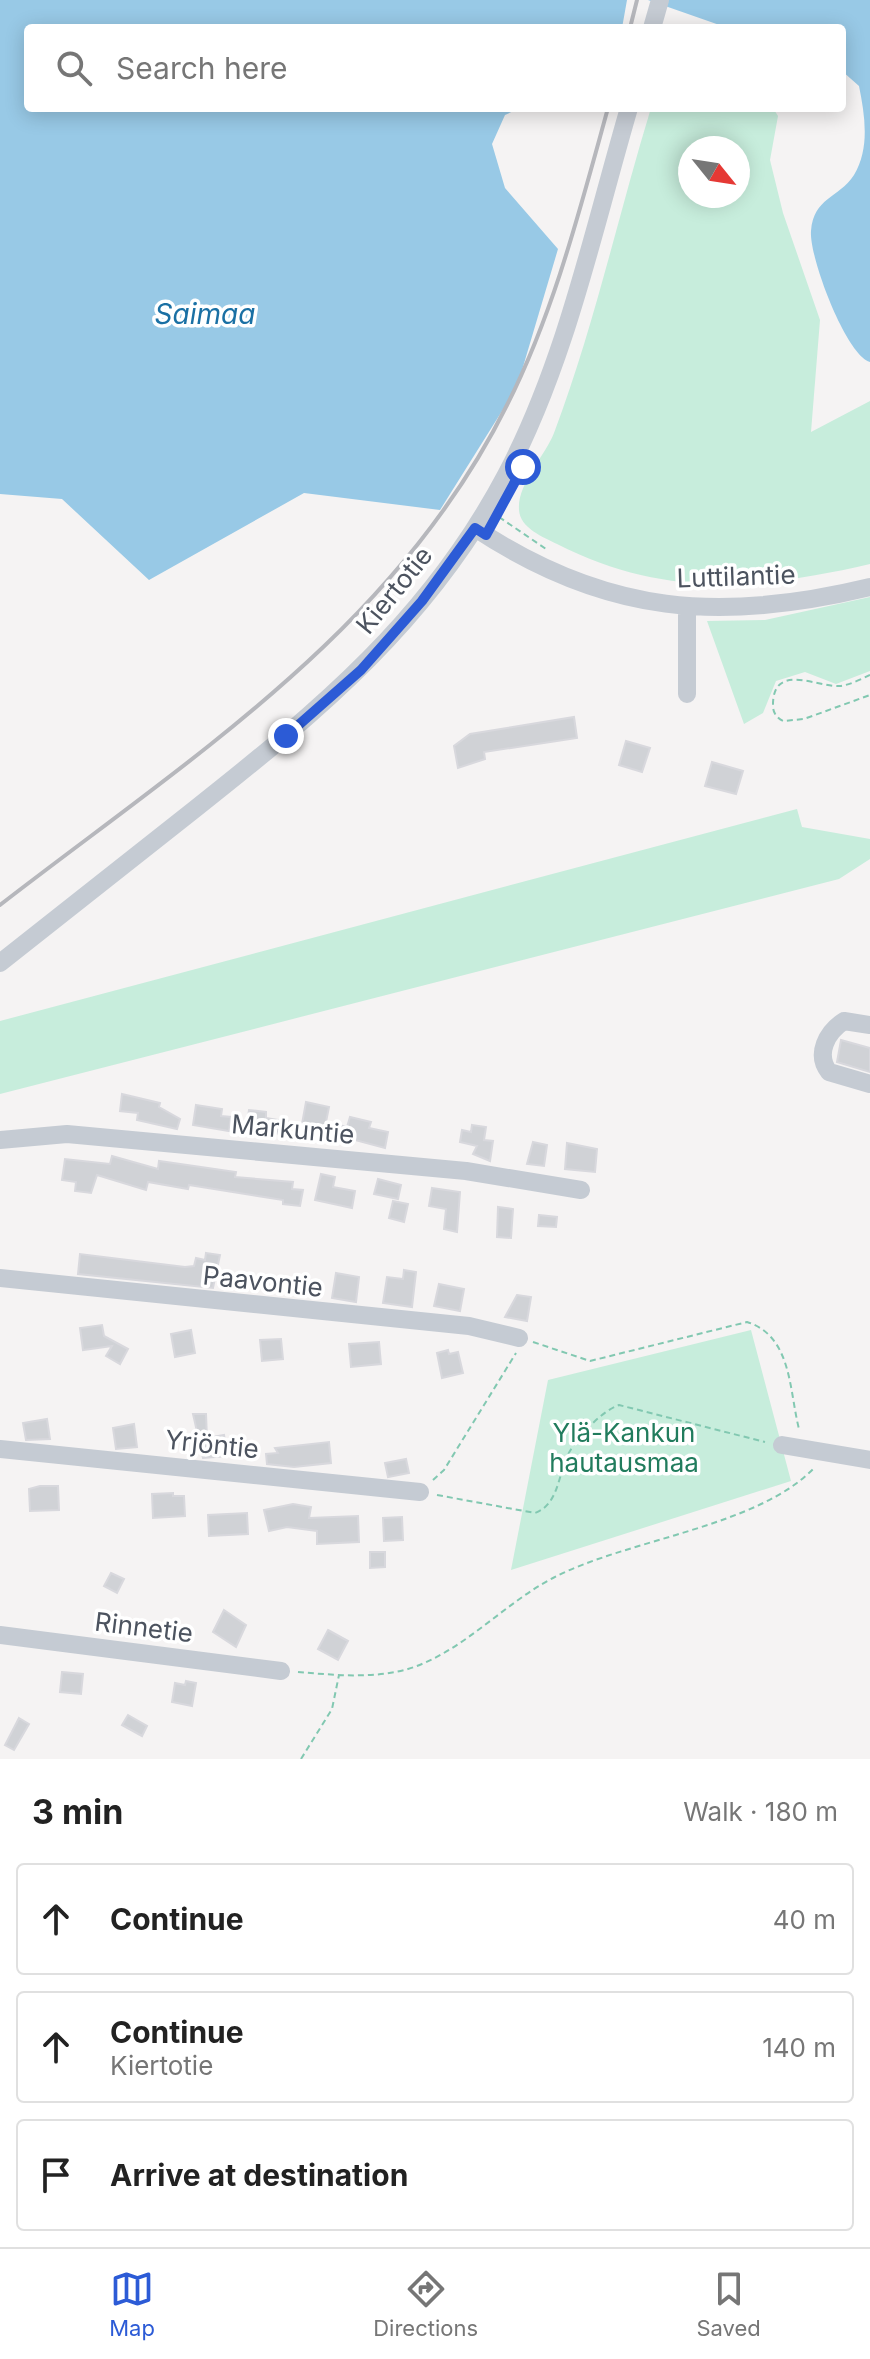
<!DOCTYPE html>
<html lang="en">
<head>
<meta charset="utf-8">
<style>
  body { margin:0; font-family:Inter,sans-serif; background:#f2f2f2; color:#222 }
  .compass { position:absolute; left:678px; top:136px; width:72px; height:72px; border-radius:50%; background:#fff; box-shadow:0 4px 20px #0003; rotate:120deg }
  .stop { position:absolute; width:24px; height:24px; margin:-18px; border:6px solid #2c5bd6; border-radius:50%; background:#fff }
  .stop.end { background:#2c5bd6; border-color:#fff; box-shadow:0 2px 8px #0008 }
  .list { margin:0; padding:0; list-style:none }
  h2 { display:flex; justify-content:space-between; align-items:center; height:104px; margin:0; padding:0 32px; font-size:34px }
  h2 small { font-size:26px; font-weight:400; color:#767676 }
  .list li { display:grid; grid-template-columns:52px 1fr auto; gap:24px; align-items:center; box-sizing:border-box; height:112px; margin:0 16px 16px; padding:0 16px; border:2px solid #e0e0e0; border-radius:8px }
  .list b { display:block; font-size:30px; white-space:nowrap }
  .list p { margin:0; font-size:26px; white-space:nowrap; color:#767676 }
  .list em { font-size:26px; font-style:normal; color:#767676 }
  .icon { flex:none; width:44px; height:44px; fill:none; stroke:currentColor; stroke-width:2; stroke-linecap:round; stroke-linejoin:round }
  .map { position:relative; flex:none; width:870px; height:1759px; overflow:hidden }
  .search { position:absolute; background:#fff; box-shadow:0 4px 20px #0003; left:24px; right:24px; top:24px; height:88px; display:flex; align-items:center; gap:20px; box-sizing:border-box; padding:0 28px; border-radius:8px; color:#767676; font-size:30px }
  .sheet { height:488px; background:#fff }
  nav { display:flex; justify-content:space-around; align-items:center; box-sizing:border-box; height:112px; border-top:2px solid #e0e0e0; background:#fff; font-size:22px; color:#767676 }
  nav a { display:grid; justify-items:center; gap:4px }
  nav .on { color:#2c5bd6 }
  .map>svg:first-child { display:block }
</style>
</head>
<body>
<div class="map">
<svg width="870" height="1759" viewBox="0 0 870 1759">
  <rect width="100%" height="100%" fill="#f5f3f3"/>
  <path fill="#c7eddc" fill-rule="evenodd" d="M651 108H773L778 116 770 160 783 213 820 320 811 432 870 401V564C758 590 663 598 557 544 543 537 520 528 519 510 517 484 545 456 554 433 594 327 618 216 651 108ZM738 148V196H690V148Z
    M870 597V671L836 684 805 672 776 681 763 713 744 724 707 621 765 620Z
    M797 809 802 827 870 839V859L839 879 0 1094V1021Z
    M751 1330 791 1481 511 1570 548 1380Z"/>
  <path fill="#98c9e6" d="M0 0H627L622 28H28V108H520L505 115 492 144 505 188 558 249 517 387 440 510 304 493 149 580 62 499 0 494Z
    M648 0H870V362C846 355 809 257 811 231 814 197 838 199 854 175 870 148 865 116 859 86L842 71V28H728Z"/>
  <path fill="#d0d2d6" stroke="#d8d8dd" stroke-width="2" d="M574 717 577 738 484 752 485 759 458 768 454 746 470 734Z
    M626 741 650 748 642 772 619 765Z
    M712 762 743 771 736 794 705 786Z
    M841 1040 870 1048V1072L837 1062Z
    M122 1094 160 1103 159 1107 180 1119 177 1129 137 1120 138 1113 120 1111Z
    M306 1102 329 1107 326 1122 347 1127 350 1117 371 1122 369 1128 388 1132 385 1148 333 1134V1138L307 1134 301 1137 246 1129 249 1110 266 1112V1118L302 1124Z
    M196 1105 222 1109 221 1116 231 1117 229 1131 193 1125Z
    M472 1125 486 1127 484 1140 493 1141 490 1161 473 1154 477 1146 460 1142 462 1130 471 1132Z
    M533 1142 547 1145 544 1166 527 1164Z
    M567 1143 597 1149 595 1172 565 1169Z
    M112 1156 158 1169 159 1161 236 1172 235 1177 293 1182 292 1189 303 1190 300 1206 283 1204V1200L189 1185 188 1189 148 1182 146 1190 97 1175 91 1193 75 1191 76 1182 62 1180 65 1159 110 1164Z
    M321 1174 335 1177 333 1187 355 1191 352 1208 315 1200Z
    M378 1179 401 1185 398 1199 374 1194Z
    M432 1188 460 1192 457 1232 444 1229 446 1209 429 1206Z
    M393 1201 408 1204 404 1222 389 1218Z
    M498 1207 513 1209 511 1238 497 1237Z
    M539 1215 557 1217 556 1227 538 1226Z
    M206 1253 220 1255 213 1288 78 1274 80 1254 185 1267 194 1266 196 1258 205 1260Z
    M404 1270 416 1272 412 1307 383 1303 387 1277 403 1279Z
    M336 1273 359 1277 356 1302 332 1298Z
    M439 1284 464 1289 460 1311 434 1306Z
    M517 1295 531 1297 527 1321 505 1317Z
    M102 1325 104 1336 128 1349 120 1364 106 1356 112 1346 83 1350 80 1328Z
    M191 1330 195 1353 175 1357 171 1334Z
    M281 1339 283 1359 262 1361 260 1340Z
    M379 1342 381 1364 351 1367 349 1344Z
    M448 1350 449 1354 458 1352 463 1373 442 1378 437 1353Z
    M193 1414H206L207 1438 224 1435 228 1456 203 1458Z
    M47 1419 50 1439 26 1440 23 1423Z
    M134 1424 137 1447 116 1449 113 1428Z
    M329 1442 331 1463 294 1467 267 1464 266 1454 278 1453 275 1448Z
    M406 1459 409 1473 388 1477 385 1463Z
    M40 1486H58L59 1510 30 1511 29 1489Z
    M173 1493V1496H184L185 1516 153 1518 152 1494Z
    M293 1504 311 1507 309 1518 358 1516 359 1542 317 1544V1531L287 1527 269 1531 264 1510Z
    M247 1513 248 1534 209 1536 208 1515Z
    M402 1517 403 1540 384 1541 383 1518Z
    M370 1552H385V1567L370 1568Z
    M111 1573 124 1579 117 1593 104 1586Z
    M224 1610 246 1625 236 1647 213 1632Z
    M328 1630 348 1641 338 1660 318 1649Z
    M62 1672 83 1674 81 1694 60 1692Z
    M186 1681 196 1683 192 1706 172 1702 175 1683 185 1685Z
    M128 1715 147 1726 142 1736 122 1725Z
    M19 1718 29 1724 14 1750 5 1745Z"/>
  <g fill="none" stroke-linecap="round" stroke-linejoin="round">
    <path stroke="#82c8b1" stroke-width="2" stroke-dasharray="6 4" stroke-linecap="butt" d="M499 517 546 549
      M870 675C861 679 850 685 840 686 819 688 772 661 773 706 773 713 777 718 783 721L804 719 870 695
      M533 1342 590 1361 747 1322C792 1336 789 1390 799 1429
      M433 1480 444 1470 516 1353
      M437 1495 535 1513C557 1505 558 1479 566 1459 573 1441 601 1411 619 1405L765 1442
      M298 1672C334 1675 373 1679 408 1669 463 1652 503 1604 553 1578 627 1539 759 1527 815 1467
      M301 1759 332 1709 339 1675"/>
    <path stroke="#c5cbd3" stroke-width="18" d="M652 28 660 0
      M475 528C606 615 721 623 870 587
      M687 694V607
      M0 963C65 911 130 860 195 809 320 710 430 619 506 475 566 361 593 231 629 108
      M870 1025 844 1021C827 1032 815 1054 829 1072L870 1084
      M0 1140 67 1134 466 1171 581 1190
      M0 1278 469 1326 519 1338
      M782 1445 870 1460
      M0 1449 420 1492
      M0 1635 281 1671"/>
    <path stroke="#b6b7bc" stroke-width="4" d="M630 28 637 0
      M0 905C191 757 396 629 507 405 554 312 580 209 608 108"/>
  </g>
  <g fill="none" stroke-linecap="round" stroke-linejoin="round">
    <path stroke="#2c5bd6" stroke-width="10" d="M286 736 361 670 422 601 475 528 486 535 523 467"/>
  </g>
  <g text-anchor="middle" dominant-baseline="central" stroke-width="7" stroke-linejoin="round" paint-order="stroke">
    <g font-size="26" fill="#4c535f" stroke="#fff">
      <text transform="translate(736 576) rotate(-2)">Luttilantie</text>
      <text transform="translate(394 590) rotate(-51)">Kiertotie</text>
      <text transform="translate(293 1129) rotate(5)">Markuntie</text>
      <text transform="translate(263 1281) rotate(6)">Paavontie</text>
      <text transform="translate(212 1444) rotate(6)">Yrjöntie</text>
      <text transform="translate(144 1627) rotate(7)">Rinnetie</text>
    </g>
    <g font-size="26" fill="#217c5d" stroke="#fff">
      <text x="624" y="1432">Ylä-Kankun<tspan x="624" dy="30">hautausmaa</tspan></text>
    </g>
    <g font-size="28" font-style="italic" fill="#1a70a4" stroke="#fff">
      <text x="205" y="314">Saimaa</text>
    </g>
  </g>
</svg>
<svg class="compass" viewBox="-18 -18 36 36"><path d="M0-13l5 13h-10z" fill="#e53935"/><path d="M0 13l5-13h-10z" fill="#767676"/></svg>
<div class="stop" style="left:523px;top:467px"></div>
<div class="stop end" style="left:286px;top:736px"></div>
<div class="search"><svg class="icon" aria-label="search" viewBox="0 0 24 24"><circle cx="10" cy="10" r="6"/><path d="M15 15l6 6"/></svg>Search here</div>
</div>
<section class="sheet">
<h2>3 min<small>Walk · 180 m</small></h2>
<ul class="list">
<li><svg class="icon" aria-label="ahead" viewBox="0 0 24 24"><path d="M12 20V5M6 11l6-6 6 6"/></svg><div><b>Continue</b></div><em>40 m</em></li>
<li><svg class="icon" aria-label="ahead" viewBox="0 0 24 24"><path d="M12 20V5M6 11l6-6 6 6"/></svg><div><b>Continue</b><p>Kiertotie</p></div><em>140 m</em></li>
<li><svg class="icon" aria-label="arrive" viewBox="0 0 24 24"><path d="M6 21V4h12l-3 4 3 4H6"/></svg><div><b>Arrive at destination</b></div></li>
</ul>
</section>
<nav>
<a class="on"><svg class="icon" aria-label="map" viewBox="0 0 24 24"><path d="M3 6l6-2 6 2 6-2v14l-6 2-6-2-6 2zM9 4v14M15 6v14"/></svg>Map</a>
<a><svg class="icon" aria-label="directions" viewBox="0 0 24 24"><path d="M12 3l9 9-9 9-9-9zM9 14v-3h6M13 9l2 2-2 2"/></svg>Directions</a>
<a><svg class="icon" aria-label="saved" viewBox="0 0 24 24"><path d="M7 4h10v16l-5-4-5 4z"/></svg>Saved</a>
</nav>
</body>
</html>
